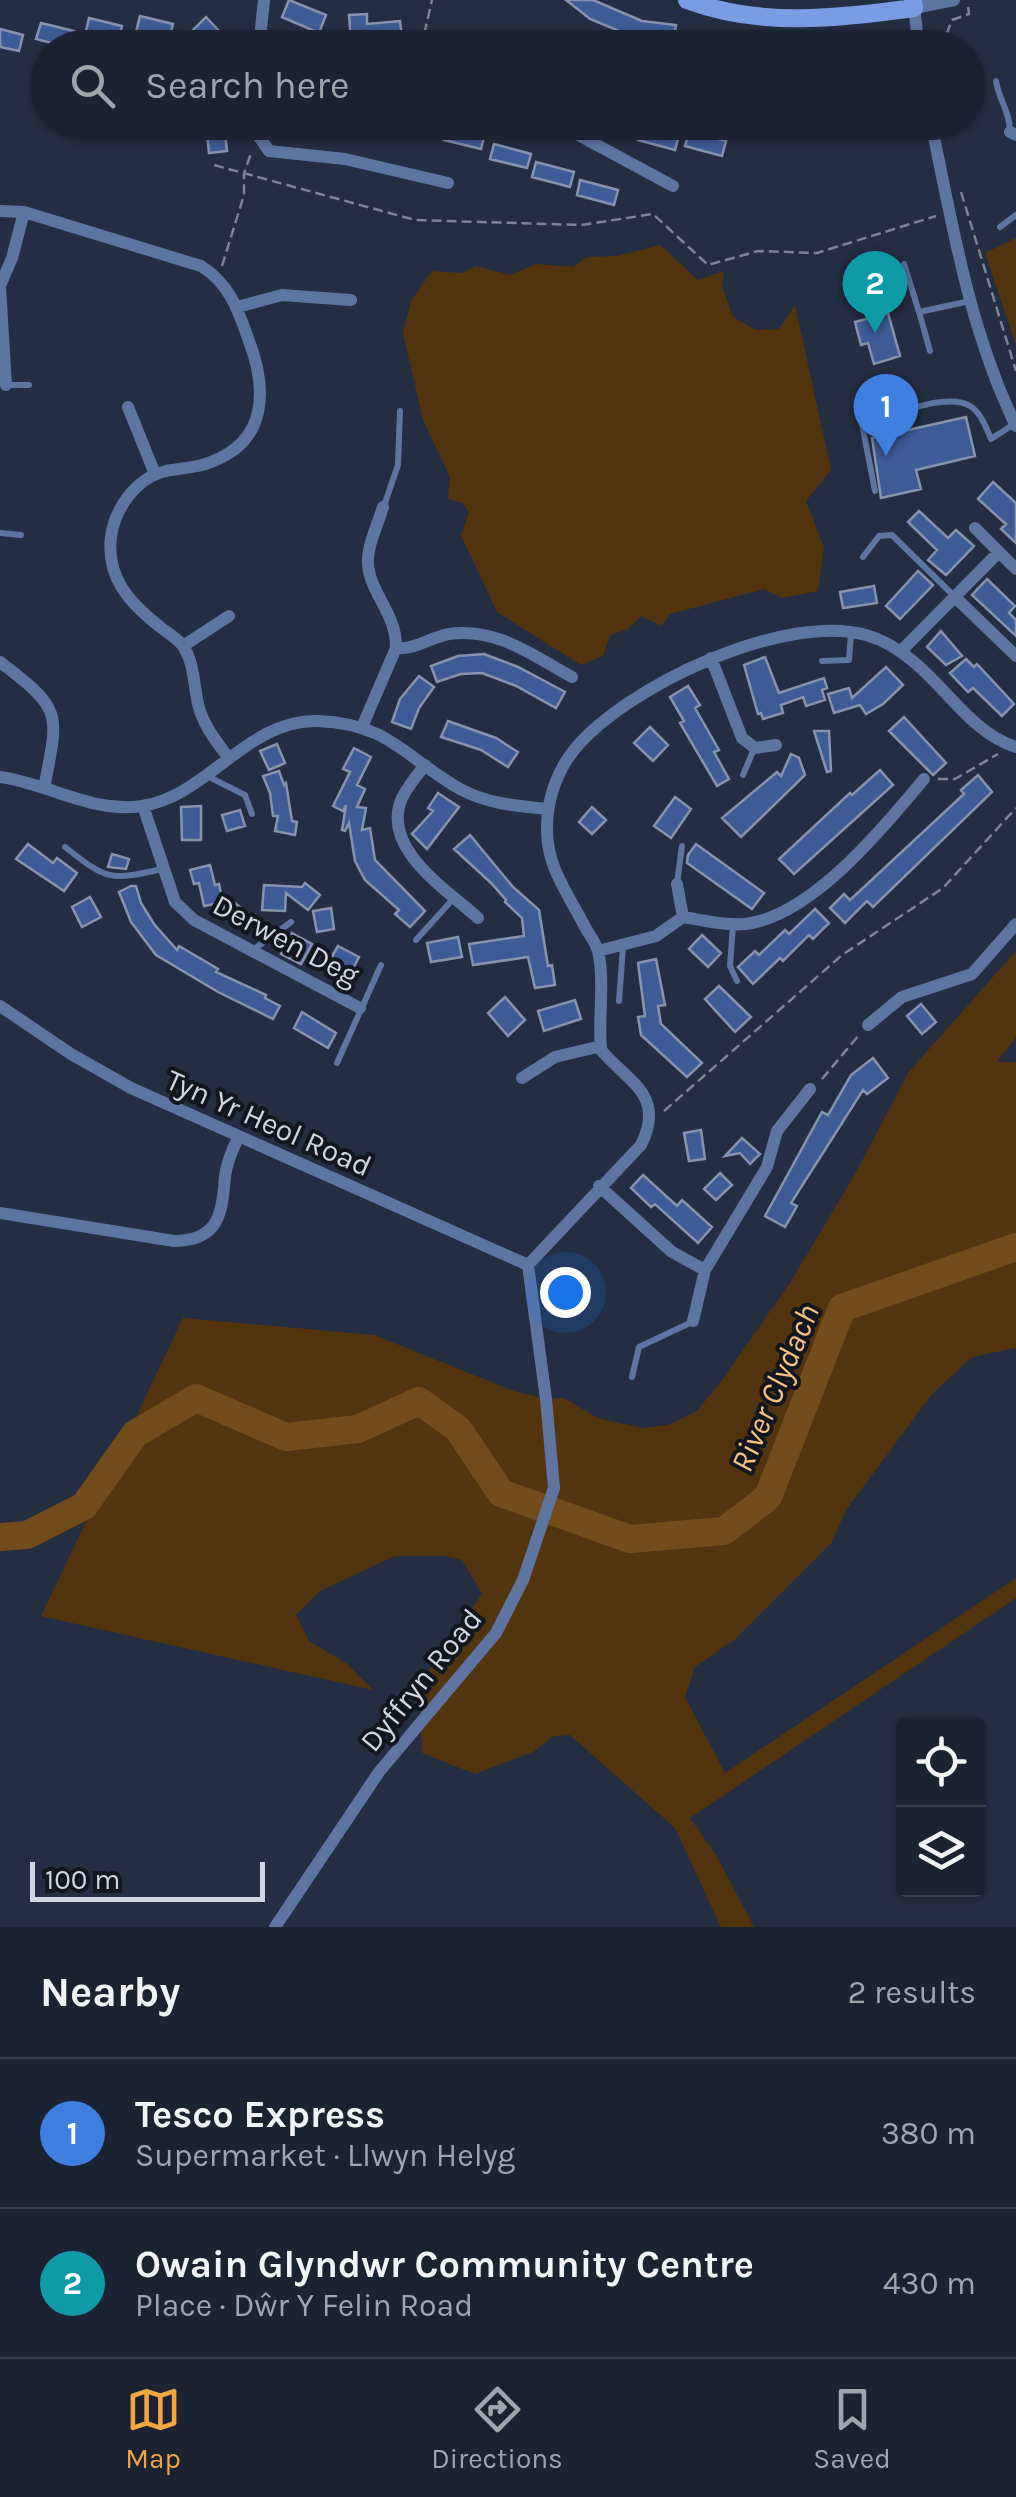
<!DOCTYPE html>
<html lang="en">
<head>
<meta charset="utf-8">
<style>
  body { margin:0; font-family:Karla,sans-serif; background:#282f3e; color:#f1f3f6 }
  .controls { position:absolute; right:30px; bottom:30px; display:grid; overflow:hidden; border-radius:10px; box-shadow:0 2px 8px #0004 }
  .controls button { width:90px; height:90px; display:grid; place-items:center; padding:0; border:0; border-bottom:2px solid #393f4d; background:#1b2232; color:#f1f3f6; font:50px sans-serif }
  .scale { position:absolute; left:30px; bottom:25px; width:235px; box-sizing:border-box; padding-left:10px; border:5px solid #cfd5e2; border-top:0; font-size:28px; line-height:35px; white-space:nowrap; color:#cfd5e2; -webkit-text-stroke:8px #12161f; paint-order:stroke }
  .you { position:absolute; left:565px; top:1292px; width:35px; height:35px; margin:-25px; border:8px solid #fff; border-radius:50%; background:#1a73e8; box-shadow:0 0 0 15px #1a73e833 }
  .badge { display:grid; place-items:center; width:65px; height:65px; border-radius:50%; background:#f1a640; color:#fff; font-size:32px; font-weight:700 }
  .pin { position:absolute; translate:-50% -82px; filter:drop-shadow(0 2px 5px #0008) }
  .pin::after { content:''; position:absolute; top:52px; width:35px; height:30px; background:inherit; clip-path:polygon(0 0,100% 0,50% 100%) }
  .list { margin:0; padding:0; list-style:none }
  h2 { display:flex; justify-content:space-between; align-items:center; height:130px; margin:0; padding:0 40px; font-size:42px }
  h2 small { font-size:32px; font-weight:400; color:#a0a4ac }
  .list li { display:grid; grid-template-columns:65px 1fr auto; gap:30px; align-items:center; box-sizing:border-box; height:150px; padding:0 40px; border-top:2px solid #393f4d }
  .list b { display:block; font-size:38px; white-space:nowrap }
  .list p { margin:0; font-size:32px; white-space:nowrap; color:#a0a4ac }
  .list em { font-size:32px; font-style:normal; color:#a0a4ac }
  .icon { flex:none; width:55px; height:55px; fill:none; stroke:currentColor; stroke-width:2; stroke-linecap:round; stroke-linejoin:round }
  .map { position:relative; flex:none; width:1016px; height:1927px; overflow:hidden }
  .search { position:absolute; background:#1b2232; box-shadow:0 2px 8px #0004; left:30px; right:30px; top:30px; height:110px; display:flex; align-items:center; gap:25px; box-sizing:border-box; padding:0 35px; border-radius:55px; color:#a0a4ac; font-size:38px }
  .sheet { height:430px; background:#1b2232 }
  nav { display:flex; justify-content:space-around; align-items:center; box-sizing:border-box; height:140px; border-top:2px solid #393f4d; background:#1b2232; font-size:28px; color:#a0a4ac }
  nav a { display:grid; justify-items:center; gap:5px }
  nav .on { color:#f1a640 }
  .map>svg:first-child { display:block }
</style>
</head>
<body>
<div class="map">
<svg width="1016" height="1927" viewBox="0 0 1016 1927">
  <rect width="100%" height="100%" fill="#242e42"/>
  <path fill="#52350f" d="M1016 238V345L985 253Z
    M660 245 698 280 724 271 722 286 733 317 756 330 779 329 795 305 831 470 806 501 824 548 818 591 782 598 764 589 670 614 662 626 641 616 628 629 610 635 603 656 581 665 497 612 461 535 469 513 463 503 448 499 450 477 423 420 403 333 411 301 432 271 462 273 476 266 510 275 536 264 573 267 587 257 617 256Z
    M1016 951V1037L997 1062H1016V1348L972 1357 932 1394 846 1510 832 1542 734 1640 695 1667 685 1697 725 1773 1016 1578V1598L690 1818 715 1853 754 1927H721L675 1828 570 1735 554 1736 533 1752 475 1774 422 1753 419 1696 430 1668 482 1594 462 1560 443 1556H395L320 1591 296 1615 309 1641 346 1663 373 1690 41 1616 183 1318 374 1335 514 1391 546 1399 563 1398 600 1419 643 1428 669 1425 698 1410 722 1380 790 1283 854 1176 908 1073Z"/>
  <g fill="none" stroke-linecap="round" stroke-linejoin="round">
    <path stroke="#724d1b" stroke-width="28" d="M0 1537 27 1535 84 1506 135 1434 196 1398 286 1437 358 1429 419 1401 458 1429 501 1493 630 1539 724 1531 768 1497 842 1308 1016 1247"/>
  </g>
  <path fill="#3f5b97" stroke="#8793ac" stroke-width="2.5" d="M289 0 326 15 319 33 282 17Z
    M566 0H593L642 21 676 25 673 42 636 38 590 19Z
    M367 14V24L400 21 403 45 384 47 383 39 351 41 349 15Z
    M140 16 173 24 169 40 136 32Z
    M206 17 219 31 236 48H211L193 30Z
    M89 18 122 26 118 43 85 35Z
    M41 23 74 31 70 48 36 39Z
    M0 29 23 35 19 51 0 47Z
    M206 122H224L227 151 209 153Z
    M447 125 485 134 481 149 444 140Z
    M641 126 679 135 675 150 638 140Z
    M689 131 726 141 722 156 685 146Z
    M494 144 531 154 527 168 490 159Z
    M536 162 574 172 570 187 532 177Z
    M580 180 618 190 614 205 577 195Z
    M888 313 900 356 874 364 868 343 861 345 855 322Z
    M966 417 975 456 916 470 921 489 881 498 872 438Z
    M993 482 1016 503V543L1001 529 1006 524 978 499Z
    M919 511 948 538 956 530 974 546 946 575 928 560 937 550 908 522Z
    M918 571 933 585 900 619 886 606Z
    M987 579 1015 606 1009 613 1016 620V636L972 595Z
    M874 586 877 603 843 608 840 592Z
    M941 631 962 656 946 665 927 647Z
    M484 654 518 667 565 692 556 708 516 686 482 673 461 674 437 682 431 666 458 656Z
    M765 657 779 693 824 678 827 688 822 690 825 700 806 706 803 697 781 705 783 713 763 719 761 713 758 714 744 665Z
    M966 659 974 667 977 664 1014 704 1002 716 973 688 968 692 950 673Z
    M886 667 903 685 883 704 866 714 860 705 834 713 828 694 849 688 852 698Z
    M419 676 434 687 419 708 411 729 392 722 400 699Z
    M688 686 700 705 695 708 719 750 714 752 729 779 717 786 680 723 684 721 670 697Z
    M904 717 946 763 933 775 889 731Z
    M448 721 496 738 518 752 508 767 481 750 441 737Z
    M650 727 668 745 653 761 634 743Z
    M814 731H829L831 771 827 772Z
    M277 744 285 763 269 770 260 751Z
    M354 748 371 757 357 785 365 789 357 807 366 808 362 830 370 828 375 860 425 911 410 927 395 914 399 910 365 880 355 861 349 823 345 831 342 830 346 805 343 811 333 806 350 772 343 769Z
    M791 754 799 758 805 775 741 837 722 818 777 772 781 776Z
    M880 770 893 785 794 874 779 859 850 793 852 795Z
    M279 771 284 785 286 783 292 821 297 822 295 835 275 831 278 816H273L270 793 263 776Z
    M978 775 992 792 873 907 867 901 845 923 830 908 844 894 850 900 964 794 961 790Z
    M438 793 459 807 427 849 412 834 433 811 428 808Z
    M675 797 691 809 671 838 654 826Z
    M201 806V840H182L181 807Z
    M592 807 606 820 592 834 579 822Z
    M240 810 245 826 227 831 222 815Z
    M470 835 513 887 539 910 548 966 552 965 555 985 535 988 528 957 473 965 469 944 524 936 522 918 505 902 506 900 491 883 454 849Z
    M28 844 53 863 57 858 77 873 64 891 16 859Z
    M696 844 764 893 752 909 687 863 688 855Z
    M112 854 129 859 126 869 108 867Z
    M210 865 215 885 219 884 225 912 214 904 204 906 199 883 194 884 190 870Z
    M305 883 320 895 308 910 286 893 285 911 262 910 264 885 302 887Z
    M131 886H136L141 903 154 924 177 950 179 946 218 969 216 972 266 995 265 998 280 1006 273 1019 218 992 156 955 131 922 119 892Z
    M90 897 101 917 82 927 72 907Z
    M235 903 254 919 246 929 227 914Z
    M331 908 334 929 317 932 313 911Z
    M815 909 829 923 813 939 809 935 783 961 780 958 753 984 738 967 755 951 759 955 785 930 789 934Z
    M292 933 312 944 301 964 281 954Z
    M702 935 721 953 708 967 689 949Z
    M458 937 462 957 431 962 427 943Z
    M338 946 359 957 350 974 328 963Z
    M656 959 665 1005 658 1006 661 1024 702 1063 687 1077 641 1035 638 1017 645 1016 638 963Z
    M719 986 751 1017 735 1032 705 999Z
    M505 997 525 1020 508 1036 488 1013Z
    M575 1000 581 1019 544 1031 538 1011Z
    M921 1004 936 1022 922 1034 907 1016Z
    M302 1012 336 1033 328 1048 294 1028Z
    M873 1058 888 1078 867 1094 863 1090 791 1203 797 1206 785 1227 765 1216 822 1112 828 1115 851 1075Z
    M701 1130 705 1159 689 1161 684 1133Z
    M742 1138 760 1154 750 1164 740 1153 725 1156Z
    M720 1173 732 1185 716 1200 704 1189Z
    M643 1175 677 1206 682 1200 712 1227 698 1243 655 1204 651 1207 631 1188Z"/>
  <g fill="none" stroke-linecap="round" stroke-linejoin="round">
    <path stroke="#7d8495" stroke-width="2.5" stroke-dasharray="10 5" stroke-linecap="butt" d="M421 48 432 0
      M941 48 952 20 969 14 968 6
      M214 165 415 220 581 225 653 214 708 265 758 251 817 253 936 216
      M961 192 1016 371
      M222 266 244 195V174L251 153
      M938 779H955L998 754
      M822 1079 859 1035
      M664 1111 842 955 943 888 1016 808"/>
    <path stroke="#5f75a1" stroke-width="6" d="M996 81C999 100 1010 112 1010 131
      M1000 227 1016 215
      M904 264 919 312
      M930 351 919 312 970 301
      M6 385H29
      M875 491 862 424C887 417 947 391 970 406 981 413 986 427 991 439L1014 424
      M384 506 398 465 400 411
      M0 533 21 535
      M863 557 879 536 892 535 954 596
      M822 661 849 660 851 634
      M743 775 754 749
      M207 776 245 795 252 814
      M65 847C107 880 109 881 162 869
      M677 883 682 846
      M733 925 730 966 737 981
      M416 940 454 898
      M253 950 291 922
      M619 1001 623 947
      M337 1063 381 965
      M632 1377 639 1347 692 1322"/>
    <path stroke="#5f75a1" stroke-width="12" d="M259 48 264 0
      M919 48 914 8 954 0
      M258 122V135L269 151 345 159 448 183
      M548 122 571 131 673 186
      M931 122C952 224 970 332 1016 426
      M1010 132 1016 135
      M0 211 24 212 12 258 0 286
      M24 212 201 266C230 284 238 310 249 341 267 389 268 441 211 462 197 468 181 468 166 471 136 478 115 508 111 537 106 578 130 603 159 626 166 632 177 638 183 646 194 662 194 686 198 704 203 725 216 741 228 757
      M0 287 6 385
      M237 307 282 295 351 300
      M128 407 155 474
      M999 552 1016 569
      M955 597 1016 656
      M183 646 229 616
      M396 648C415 650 431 637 449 634 496 627 532 655 572 677
      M901 651 999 552 975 528
      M711 658 742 738 755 748 776 745
      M0 662C63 710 59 712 44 788
      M362 727 396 648C397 613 369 593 368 563 367 546 378 524 383 507
      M425 765C417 775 408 786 402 798 380 848 446 889 478 918
      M0 777C47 783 93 814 142 806 208 796 247 719 318 721 390 724 404 757 460 789 488 804 517 806 548 809
      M143 806 175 902 194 920 360 1008
      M677 884 683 917
      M598 951 656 936 683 917C702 920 726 926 745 924 811 917 884 827 924 779
      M0 1006 71 1054 131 1088 528 1265
      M868 1025 902 997 972 974 1016 924
      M522 1078 555 1057 601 1046
      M599 1186 672 1252 705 1270
      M0 1213 174 1241C220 1241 222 1212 225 1176 227 1162 232 1150 238 1138
      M528 1265 641 1145C666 1095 628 1082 601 1050 598 1019 605 980 598 951 596 943 588 933 584 925 567 892 546 866 547 827 547 800 557 771 574 750 626 686 785 612 866 635 932 654 959 730 1016 747
      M693 1321 705 1270 767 1167 777 1131 810 1089
      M275 1927 379 1772 496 1633 523 1580 554 1488 546 1399 528 1265"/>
    <path stroke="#7a9ce2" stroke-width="18" d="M687 0C762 28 837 18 914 8L913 0"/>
  </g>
  <g text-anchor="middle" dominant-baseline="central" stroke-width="8" stroke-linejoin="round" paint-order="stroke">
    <g font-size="30" fill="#cfd5e2" stroke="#12161f">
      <text transform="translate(286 940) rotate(28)">Derwen Deg</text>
      <text transform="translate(269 1123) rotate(24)">Tyn Yr Heol Road</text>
      <text transform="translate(421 1680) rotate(-51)">Dyffryn Road</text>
    </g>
    <g font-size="32" font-style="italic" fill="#f8c07d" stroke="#12161f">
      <text transform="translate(775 1388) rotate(-67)">River Clydach</text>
    </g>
  </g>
</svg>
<div class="controls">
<button><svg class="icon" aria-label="locate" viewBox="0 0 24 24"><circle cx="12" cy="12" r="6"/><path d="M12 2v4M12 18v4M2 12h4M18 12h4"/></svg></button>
<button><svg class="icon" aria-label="layers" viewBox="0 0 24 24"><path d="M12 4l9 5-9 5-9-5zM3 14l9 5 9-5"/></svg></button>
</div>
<div class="scale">100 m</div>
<div class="you"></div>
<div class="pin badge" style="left:886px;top:456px;background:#3f7fe0">1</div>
<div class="pin badge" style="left:875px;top:333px;background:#0f9aa8">2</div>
<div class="search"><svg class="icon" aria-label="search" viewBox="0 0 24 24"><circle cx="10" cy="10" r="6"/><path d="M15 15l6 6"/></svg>Search here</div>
</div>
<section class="sheet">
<h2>Nearby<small>2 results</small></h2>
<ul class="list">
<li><span class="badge" style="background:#3f7fe0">1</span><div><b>Tesco Express</b><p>Supermarket · Llwyn Helyg</p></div><em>380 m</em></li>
<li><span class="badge" style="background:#0f9aa8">2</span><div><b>Owain Glyndwr Community Centre</b><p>Place · Dŵr Y Felin Road</p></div><em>430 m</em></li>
</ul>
</section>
<nav>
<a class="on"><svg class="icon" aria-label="map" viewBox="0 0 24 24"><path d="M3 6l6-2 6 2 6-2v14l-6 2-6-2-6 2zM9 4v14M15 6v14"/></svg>Map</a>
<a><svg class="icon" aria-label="directions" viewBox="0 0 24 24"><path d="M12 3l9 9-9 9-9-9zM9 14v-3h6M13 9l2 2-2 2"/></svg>Directions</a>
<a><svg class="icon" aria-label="saved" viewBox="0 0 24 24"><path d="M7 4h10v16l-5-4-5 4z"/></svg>Saved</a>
</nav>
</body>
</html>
